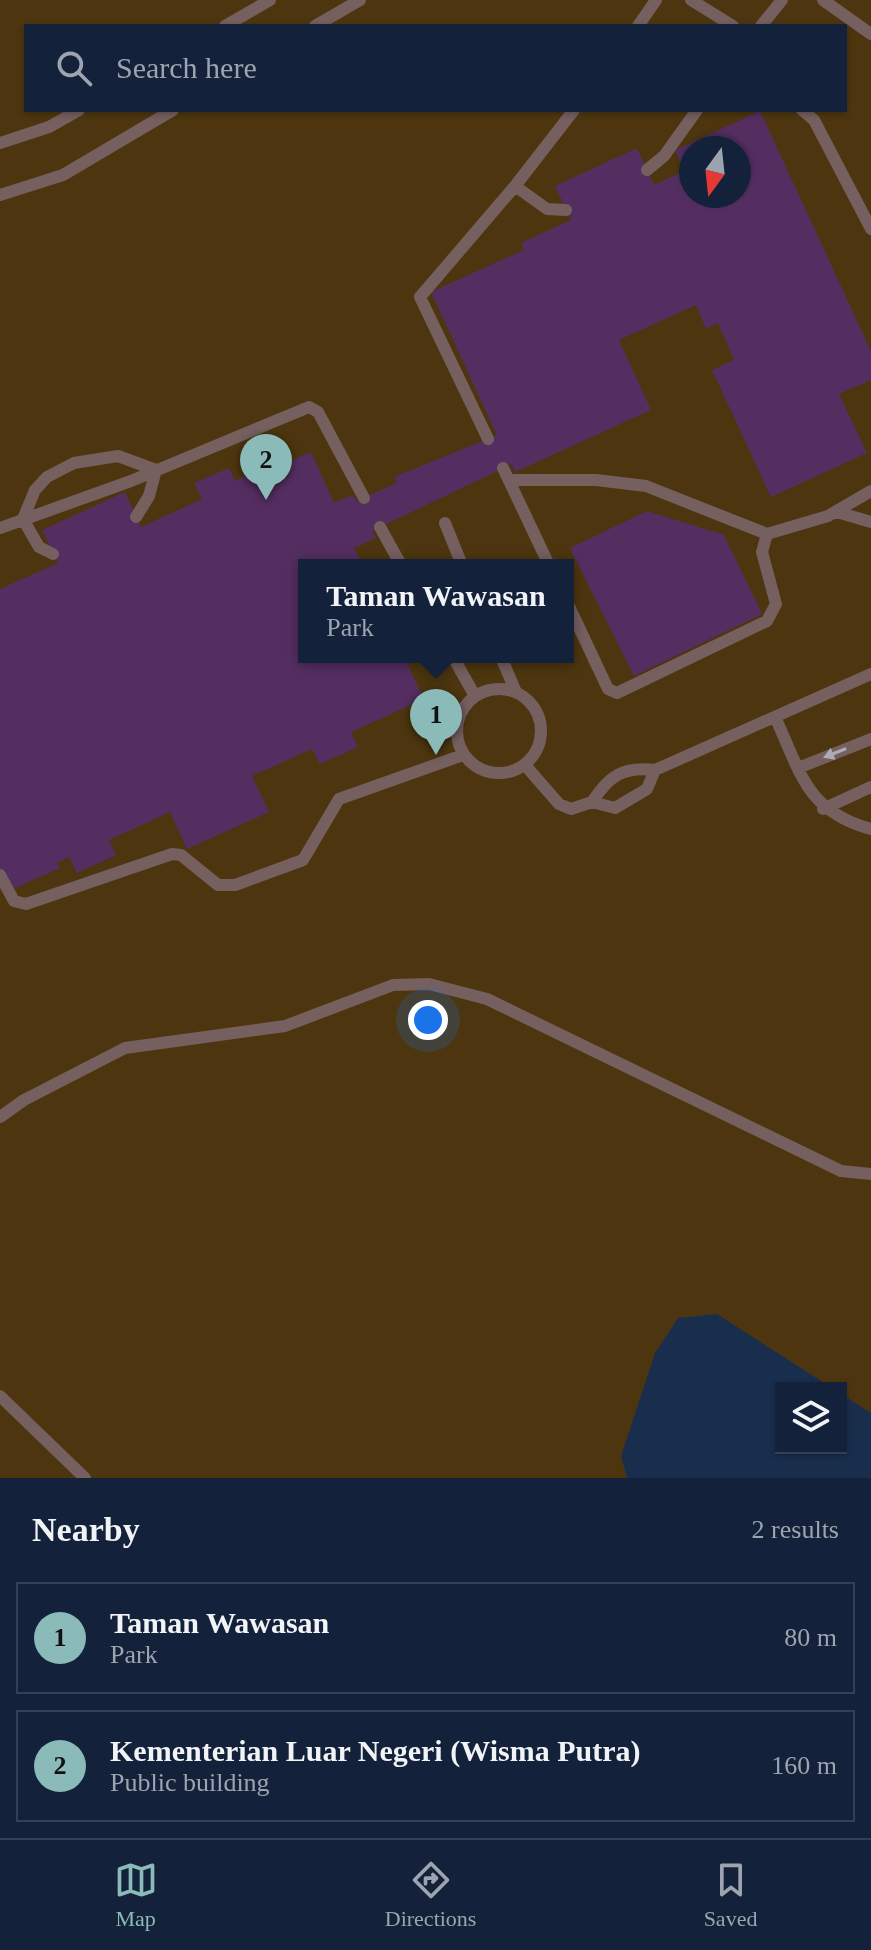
<!DOCTYPE html>
<html lang="en">
<head>
<meta charset="utf-8">
<style>
  body { margin:0; font-family:Georgia,serif; background:#202f45; color:#f1f3f6 }
  .controls { position:absolute; right:24px; bottom:24px; display:grid; overflow:hidden; border-radius:0px; box-shadow:0 2px 6px #0004 }
  .controls button { width:72px; height:72px; display:grid; place-items:center; padding:0; border:0; border-bottom:2px solid #323f54; background:#13223a; color:#f1f3f6; font:40px sans-serif }
  .compass { position:absolute; left:679px; top:136px; width:72px; height:72px; border-radius:50%; background:#13223a; box-shadow:0 2px 6px #0004; rotate:195deg }
  .you { position:absolute; left:428px; top:1020px; width:28px; height:28px; margin:-20px; border:6px solid #fff; border-radius:50%; background:#1a73e8; box-shadow:0 0 0 12px #1a73e833 }
  .badge { display:grid; place-items:center; width:52px; height:52px; border-radius:50%; background:#8bbbb9; color:#111; font-size:26px; font-weight:700 }
  .pin { position:absolute; translate:-50% -66px; filter:drop-shadow(0 2px 4px #0008) }
  .pin::after { content:''; position:absolute; top:42px; width:28px; height:24px; background:inherit; clip-path:polygon(0 0,100% 0,50% 100%) }
  .popup { position:absolute; left:298px; top:559px; width:276px; height:104px; box-sizing:border-box; display:grid; place-content:center; border-radius:0px; background:#13223a; filter:drop-shadow(0 2px 6px #0005); font-size:26px; white-space:nowrap; color:#9da4af }
  .popup b { font-size:30px; color:#f1f3f6 }
  .popup::after { content:''; position:absolute; left:50%; top:100%; margin-left:-16px; border:16px solid transparent; border-top-color:#13223a }
  .list { margin:0; padding:0; list-style:none }
  h2 { display:flex; justify-content:space-between; align-items:center; height:104px; margin:0; padding:0 32px; font-size:34px }
  h2 small { font-size:26px; font-weight:400; color:#9da4af }
  .list li { display:grid; grid-template-columns:52px 1fr auto; gap:24px; align-items:center; box-sizing:border-box; height:112px; margin:0 16px 16px; padding:0 16px; border:2px solid #323f54; border-radius:0px }
  .list b { display:block; font-size:30px; white-space:nowrap }
  .list p { margin:0; font-size:26px; white-space:nowrap; color:#9da4af }
  .list em { font-size:26px; font-style:normal; color:#9da4af }
  .icon { flex:none; width:44px; height:44px; fill:none; stroke:currentColor; stroke-width:2; stroke-linecap:round; stroke-linejoin:round }
  .map { position:relative; flex:none; width:871px; height:1478px; overflow:hidden }
  .search { position:absolute; background:#13223a; box-shadow:0 2px 6px #0004; left:24px; right:24px; top:24px; height:88px; display:flex; align-items:center; gap:20px; box-sizing:border-box; padding:0 28px; border-radius:0px; color:#9da4af; font-size:30px }
  .sheet { height:360px; background:#13223a }
  nav { display:flex; justify-content:space-around; align-items:center; box-sizing:border-box; height:112px; border-top:2px solid #323f54; background:#13223a; font-size:22px; color:#9da4af }
  nav a { display:grid; justify-items:center; gap:4px }
  nav .on { color:#8bbbb9 }
  .map>svg:first-child { display:block }
</style>
</head>
<body>
<div class="map">
<svg width="871" height="1478" viewBox="0 0 871 1478">
  <rect width="100%" height="100%" fill="#192e4d"/>
  <path fill="#4d360f" fill-rule="evenodd" d="M0 0H871V1413L841 1394V1388H832L717 1314 678 1318 655 1353 621 1456 627 1478H0ZM26 26H845V110H26ZM691 148H739V196H691ZM304 565H568V657H304Z"/>
  <path fill="#542e61" fill-rule="evenodd" d="M760 111 871 351V380L839 394 867 453 771 497 712 370 734 360 718 323 706 329 696 305 619 340 651 410 515 472 512 464 372 531 376 538 354 548 362 565H304V657H404L424 699 351 732 358 747 320 764 312 749 252 776 269 812 187 849 170 812 109 840 116 855 77 873 69 857 57 863 60 868 10 890 0 870V589L58 563 42 530 125 492 141 527 202 499 194 483 229 468 235 481 251 473 253 477 311 452 334 503 353 495 356 501 397 483 394 477 497 435 431 292 524 250 521 243 571 220 555 186 637 148 654 185 684 171 675 150ZM691 148H739V196H691Z
    M647 511 724 535 762 614 634 676 570 548Z"/>
  <g fill="none" stroke-linecap="round" stroke-linejoin="round">
    <path stroke="#755f5f" stroke-width="12" d="M691 0 733 26
      M823 0 871 34
      M225 26 270 0
      M315 26 360 0
      M638 26 656 0
      M761 26 782 0
      M802 110 814 120 871 229
      M0 143 49 127 79 110
      M647 170 664 156 697 110
      M515 186 547 209 566 210
      M0 195 63 175 173 110
      M488 439 420 297 515 186 574 110
      M503 468 549 565
      M509 480H596L646 486 767 534
      M837 512 871 522
      M445 523 462 565
      M380 527 401 565
      M0 528 131 481 309 407 318 412 364 498
      M53 554 39 547 23 519 35 490 47 477 74 463 118 456 156 470 149 496 136 517
      M568 604 608 689 617 693 767 621 776 604 762 552 767 534 828 516 871 491
      M453 657 475 696
      M501 657 516 692
      M457 731a42 42 0 1 1 84 0a42 42 0 1 1-84 0Z
      M775 717C801 773 806 811 871 829
      M525 765 559 804 571 809 592 802 615 808 647 789 655 770
      M798 768 871 739
      M592 802C609 776 623 766 655 770L871 674
      M823 809 871 787
      M0 875 14 901 26 904 172 854 181 855 218 885H235L303 860 339 799 463 755
      M0 1117 24 1100 125 1048 285 1026 393 985 429 984 487 999 841 1171 871 1174
      M0 1396 85 1478"/>
  </g>
  <defs><path id="oneway-solid" d="M-6-.8H1V-3.2L6.5 0L1 3.2V.8H-6Z" transform="scale(2)"/></defs>
  <use fill="#acabb7" href="#oneway-solid" transform="translate(835 753) rotate(158)"/>
</svg>
<div class="controls">
<button><svg class="icon" aria-label="layers" viewBox="0 0 24 24"><path d="M12 4l9 5-9 5-9-5zM3 14l9 5 9-5"/></svg></button>
</div>
<svg class="compass" viewBox="-18 -18 36 36"><path d="M0-13l5 13h-10z" fill="#e53935"/><path d="M0 13l5-13h-10z" fill="#9da4af"/></svg>
<div class="you"></div>
<div class="pin badge" style="left:436px;top:755px">1</div>
<div class="popup"><b>Taman Wawasan</b>Park</div>
<div class="pin badge" style="left:266px;top:500px">2</div>
<div class="search"><svg class="icon" aria-label="search" viewBox="0 0 24 24"><circle cx="10" cy="10" r="6"/><path d="M15 15l6 6"/></svg>Search here</div>
</div>
<section class="sheet">
<h2>Nearby<small>2 results</small></h2>
<ul class="list">
<li><span class="badge">1</span><div><b>Taman Wawasan</b><p>Park</p></div><em>80 m</em></li>
<li><span class="badge">2</span><div><b>Kementerian Luar Negeri (Wisma Putra)</b><p>Public building</p></div><em>160 m</em></li>
</ul>
</section>
<nav>
<a class="on"><svg class="icon" aria-label="map" viewBox="0 0 24 24"><path d="M3 6l6-2 6 2 6-2v14l-6 2-6-2-6 2zM9 4v14M15 6v14"/></svg>Map</a>
<a><svg class="icon" aria-label="directions" viewBox="0 0 24 24"><path d="M12 3l9 9-9 9-9-9zM9 14v-3h6M13 9l2 2-2 2"/></svg>Directions</a>
<a><svg class="icon" aria-label="saved" viewBox="0 0 24 24"><path d="M7 4h10v16l-5-4-5 4z"/></svg>Saved</a>
</nav>
</body>
</html>
